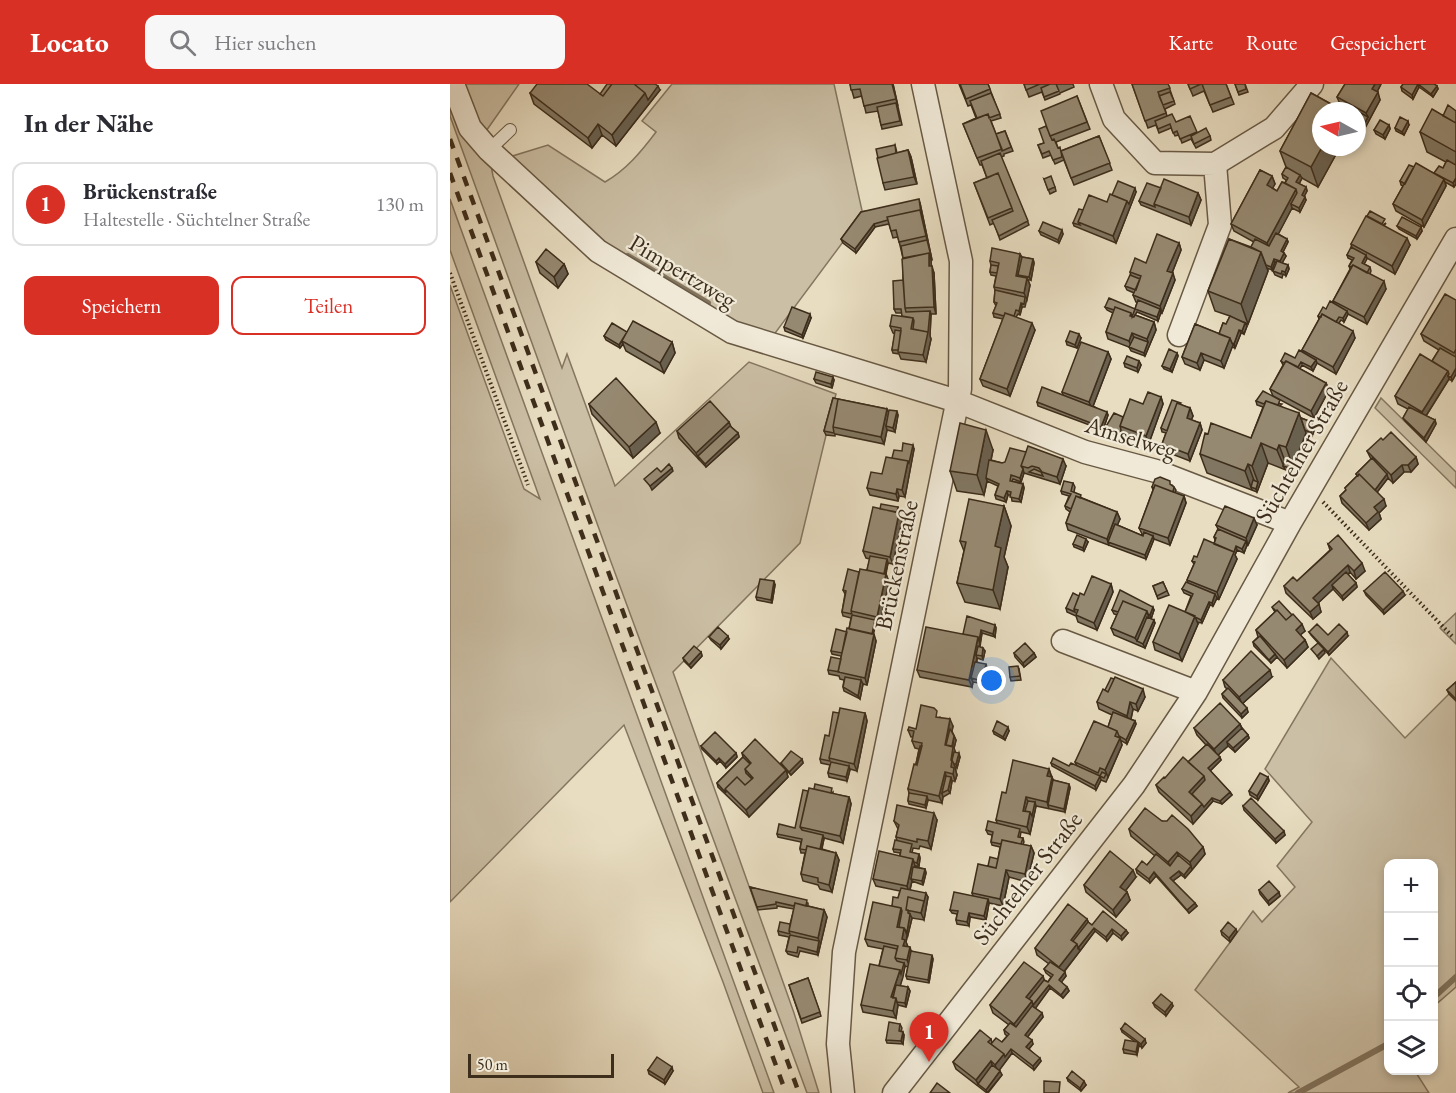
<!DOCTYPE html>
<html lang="de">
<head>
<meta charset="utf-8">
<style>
  body { margin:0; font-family:"EB Garamond",serif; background:#f7f7f7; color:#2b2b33 }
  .controls { position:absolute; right:18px; bottom:18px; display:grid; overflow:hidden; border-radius:12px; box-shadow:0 3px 9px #0003 }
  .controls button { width:54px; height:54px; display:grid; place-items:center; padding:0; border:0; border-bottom:2px solid #e1e1e2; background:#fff; color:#2b2b33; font:30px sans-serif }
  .compass { position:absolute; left:862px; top:18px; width:54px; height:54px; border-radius:50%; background:#fff; box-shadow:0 3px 9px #0003; rotate:278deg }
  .scale { position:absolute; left:18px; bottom:15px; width:146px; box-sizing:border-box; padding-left:6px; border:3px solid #3d2d1b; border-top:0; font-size:16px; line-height:21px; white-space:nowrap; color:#3d2d1b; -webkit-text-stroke:4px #f0e9d7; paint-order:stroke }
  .you { position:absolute; left:542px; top:597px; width:21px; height:21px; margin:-15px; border:4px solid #fff; border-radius:50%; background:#1a73e8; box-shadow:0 0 0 9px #1a73e833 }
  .badge { display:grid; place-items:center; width:39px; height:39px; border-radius:50%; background:#d93025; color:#fff; font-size:20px; font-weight:700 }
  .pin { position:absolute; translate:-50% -50px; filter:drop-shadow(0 2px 3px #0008) }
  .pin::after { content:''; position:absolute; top:32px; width:21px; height:18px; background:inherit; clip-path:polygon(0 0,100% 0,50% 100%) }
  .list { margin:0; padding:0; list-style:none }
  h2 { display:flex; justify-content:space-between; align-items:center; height:78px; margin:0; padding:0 24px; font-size:26px }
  h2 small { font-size:20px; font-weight:400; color:#7c7c81 }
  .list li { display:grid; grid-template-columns:39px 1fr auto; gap:18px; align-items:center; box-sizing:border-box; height:84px; margin:0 12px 12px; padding:0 12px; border:2px solid #e1e1e2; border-radius:12px }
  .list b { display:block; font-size:22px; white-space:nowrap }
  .list p { margin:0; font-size:20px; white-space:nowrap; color:#7c7c81 }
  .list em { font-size:20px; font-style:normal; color:#7c7c81 }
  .actions { display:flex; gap:12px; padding:18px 24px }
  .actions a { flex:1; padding:14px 0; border:2px solid #d93025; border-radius:12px; text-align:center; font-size:21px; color:#d93025 }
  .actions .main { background:#d93025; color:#fff }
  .icon { flex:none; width:33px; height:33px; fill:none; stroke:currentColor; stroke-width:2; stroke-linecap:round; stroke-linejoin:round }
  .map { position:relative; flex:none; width:1006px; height:1009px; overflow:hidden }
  header { display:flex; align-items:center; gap:36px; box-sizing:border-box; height:84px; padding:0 30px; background:#d93025; color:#fff }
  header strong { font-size:28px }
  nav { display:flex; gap:33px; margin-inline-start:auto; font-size:21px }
  .search { width:420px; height:54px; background:#f7f7f7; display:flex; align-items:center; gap:15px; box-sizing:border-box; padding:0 21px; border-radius:12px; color:#7c7c81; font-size:22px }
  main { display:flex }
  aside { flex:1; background:#fff }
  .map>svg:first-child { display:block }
</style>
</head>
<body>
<header>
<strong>Locato</strong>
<div class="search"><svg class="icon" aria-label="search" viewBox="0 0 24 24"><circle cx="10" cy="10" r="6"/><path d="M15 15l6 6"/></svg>Hier suchen</div>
<nav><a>Karte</a><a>Route</a><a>Gespeichert</a></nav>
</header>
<main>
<aside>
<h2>In der Nähe<small></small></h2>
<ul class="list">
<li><span class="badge">1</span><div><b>Brückenstraße</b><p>Haltestelle · Süchtelner Straße</p></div><em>130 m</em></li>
</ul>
<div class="actions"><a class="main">Speichern</a><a>Teilen</a></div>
</aside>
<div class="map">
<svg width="1006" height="1009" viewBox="0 0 1006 1009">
  <rect width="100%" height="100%" fill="#e8ddc1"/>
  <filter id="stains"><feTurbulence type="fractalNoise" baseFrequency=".00333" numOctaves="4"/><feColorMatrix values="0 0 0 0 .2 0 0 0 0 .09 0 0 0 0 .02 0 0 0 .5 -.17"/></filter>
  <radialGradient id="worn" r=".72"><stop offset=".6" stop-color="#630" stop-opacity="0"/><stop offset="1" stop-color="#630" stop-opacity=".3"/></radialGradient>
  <path fill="#cbbfa5" stroke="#847660" stroke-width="1.5" d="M10 0H69L34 50Z
    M222 0H384L413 131 323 252 283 240 148 160 56 74 98 61 155 98C176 86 191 68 206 48L192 37Z
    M0 10 40 76 43 92 112 284 117 270 165 402 299 278 386 310 350 459 223 588 344 929 369 1009H357L161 478 0 32Z
    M0 115 324 1009H313L273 898 174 641 0 818V201L74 405 90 415 0 166Z
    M931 314 1006 388V404L925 324Z
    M1006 529V560L990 544Z
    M881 574 955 654 1006 603V903L984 922V780H938V986L965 987 979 1009H838L849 1003 745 906 803 827 812 838 845 803 827 782 862 738 815 685Z"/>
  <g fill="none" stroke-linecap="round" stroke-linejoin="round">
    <path stroke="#81735d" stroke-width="6" d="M178 172 258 219
      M984 913 1006 893
      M848 1009 938 960"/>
    <defs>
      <path id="service" d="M39 66 60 46"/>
      <path id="minor" d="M3 0 20 44 39 66 148 167 282 248 507 317 635 368 706 387 840 439
        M651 0 664 35 705 79 765 80 824 44 862 0
        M729 251 770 141 765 80
        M613 557 746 608
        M393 1009 388 960 394 868 510 305 511 177 473 0
        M444 1009 684 701 746 608 840 439 1006 155"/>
    </defs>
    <use href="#service" stroke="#685944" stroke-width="14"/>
    <use href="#minor" stroke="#685944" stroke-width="25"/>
    <path stroke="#3d2d1b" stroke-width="4" stroke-dasharray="1.5 3" stroke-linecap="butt" d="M0 189 78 401
      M873 418 1002 552"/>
    <use href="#service" stroke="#f0e9d7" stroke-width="12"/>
    <use href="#minor" stroke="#f0e9d7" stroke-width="22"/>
    <path stroke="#3d2d1b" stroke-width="4.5" stroke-dasharray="10 10" stroke-linecap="butt" d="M0 55 349 1009
      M0 89 336 1009"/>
  </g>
  <path fill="#817661" stroke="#3d2d1b" stroke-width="1.5" d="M400 0H443L452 41 432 45 428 27 416 29 412 12 404 14Z
    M509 0H538L551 34 541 37 546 50 555 47 563 67 554 70V72L551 73 579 141 550 156 544 139 540 141 524 99 537 94 532 81H530L513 40 526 34 521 21 518 22Z
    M574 0H623L624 3 610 9V10L595 16 592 8 579 13Z
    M682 0H718L725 20 715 25 717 32 726 38 747 49 760 52 761 56 746 64 741 55 732 59 729 51 725 52 721 44 709 49 706 41 698 44Z
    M738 0H776L784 20 763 28 754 7 743 12Z
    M785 0H795L798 8 789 11Z
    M895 0H931L927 8 930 16 915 44 907 40V27L901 26 890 20 887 13Z
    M953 0H984L987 2 988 5 983 13 969 3 963 15 952 7 951 3Z
    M210 6 166 62 152 51 142 64 84 20 80 9 150 10Z
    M861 9 892 26 893 27H871V63H890L868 103 852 94 849 100 856 103 857 107 854 112 856 116 850 128 842 124 828 150 837 155 838 158 833 168 836 172 832 179 838 181 839 185 836 192 833 190 832 194 825 191 823 187 827 179 825 178 822 186 817 184 818 187 798 240 780 233 795 239 797 242 794 250 791 249 785 264 782 263 774 284 754 276 750 286 735 280 732 273 745 240 769 250 773 239 776 240 780 232 765 227 758 207 779 155 801 163 804 158 784 147 781 140 810 86 822 92 825 100 822 104 827 107 832 98 835 99 836 96 833 94 832 90 836 83 830 67Z
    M627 12 640 45 606 58 608 64 611 67 649 52 662 86 624 101 613 74 614 76 605 80 601 71 593 74 588 61 594 59 596 42Z
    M1006 27V100L1004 103 995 98 996 102 974 143 946 127 943 120 953 102 951 101 950 97 964 83 984 89 993 84 996 78 977 68 970 48 993 32Z
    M939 41 940 45 935 55 926 50 924 46Z
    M959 41 954 51 946 47 945 44Z
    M445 61 447 69 458 66 461 73 467 100 435 106 433 99Z
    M594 95 605 103 606 107 600 110Z
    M711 104 748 109 751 116 741 141 691 121 689 117Z
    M686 108 666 159 624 142 623 139 633 126 657 118 662 111Z
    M470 119 482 176H481V182L484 189 486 230H481L480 252 481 255 476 278 451 275 449 270 443 269 442 266 445 250 443 249 440 242 452 232V229H446L444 225 453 196V174L448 153 443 154 439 140 425 143 406 169 393 159 391 155 411 128Z
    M936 139 934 142 960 161 945 190 917 174 914 180 920 183 921 187 920 190 936 205 917 240 898 230 894 238 891 236 889 239 905 254 886 290 867 279 863 287 852 281 850 285 876 299 879 306 864 334 823 312 820 305 833 281 831 277 845 274 853 269 852 266 869 235 868 232 884 219 883 217 900 185 899 182 902 176 898 174 897 171 902 164 901 160Z
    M947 142 971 143 972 147 967 155 949 145Z
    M589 147 613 150 609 159 591 151Z
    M729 159 731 166 722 189 725 196 712 229 711 228 708 237 687 228 685 231 704 238 706 246 695 272 681 267 679 263 658 255 656 248 663 229 657 226 655 223 685 225 687 219 686 218 683 211 684 209 677 206 675 202 681 192 680 188Z
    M570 170 572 173 583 175 584 179 581 196H578L580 201 575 223H572L570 231 568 230 566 233 585 246 560 312 533 302 530 295 553 235 544 233 543 229 546 222 544 218 545 206 544 203 546 192 541 191 540 188 541 181 540 177Z
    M86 178 114 180 118 190 108 204 90 189Z
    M1006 216V290L1002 297 999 295 976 332 985 336 986 340 976 358 955 337 953 334 958 325 948 320 945 312 982 277 989 266 974 257 971 250Z
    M361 234 353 254 335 247 334 243Z
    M177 248 222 258 225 269 214 289 176 267 173 260 170 264 156 256 154 252Z
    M631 254 627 264 617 261 616 257Z
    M658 268 661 275 643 322 658 331 653 346 588 322 587 318 613 311 612 308Z
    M727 269 728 272 722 288 714 285 712 282Z
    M689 277 691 281 688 288 675 283 674 279Z
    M364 295 384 296 382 304 366 299Z
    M711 313 713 320 699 359 673 349 671 354 656 347 655 344 693 320Z
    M383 314 437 325 438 328 448 331 445 348 437 346 434 360 385 350V352L376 351 374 347Z
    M806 317 832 320 830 322 851 334 864 339 866 343 862 352 856 350 841 388 818 379 807 408 757 389 750 370 801 354 813 323 807 321Z
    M139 320 210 349 183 374 142 330Z
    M731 321 740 324 743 332 741 336 750 339 752 346 740 377 714 367 712 360 716 349 712 348 711 344Z
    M279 338 280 342 288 349 289 353 256 383 229 354 227 347Z
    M933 356 966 373 968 380 961 388H954L943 399 938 394 927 408 936 422 929 429 931 435 919 446 892 419 890 412 896 406 895 404 907 392 906 390 921 375 917 367Z
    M464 365 455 413 449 412 448 417 420 411 417 404 432 390 442 374 452 367Z
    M543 366 541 376 552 379 616 382 610 400 574 389 571 398 563 395 562 397 573 400 574 404 571 418 562 417 561 411H558L556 418 546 415 545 411 548 402 537 397 534 411 507 407 500 387Z
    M623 399 625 403 624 408 632 414 667 428 670 435 667 441 693 452 689 444 703 406 702 403 722 401 724 403 726 406 725 409 734 412 736 419 720 461 704 455 696 475 618 446 616 439 620 428 616 425 615 422 619 412 612 410 611 407Z
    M554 422 561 442 554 473 558 483 550 525 515 518 507 499 514 467 510 457Z
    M448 423 449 428 452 436 443 480 438 479 436 490 439 498 430 540 426 539 423 550 426 557 417 601 413 600 410 615 394 607 393 603 394 596 390 595 389 592 379 590 378 586 391 575V572L382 570 381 567 399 545 401 534 393 532 392 528 395 510 393 506 409 488 417 486 420 475 416 474 413 467 430 425Z
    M766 441H807L798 461H797L794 469 787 466 785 471 787 475 769 515 767 514 763 522 760 521 752 539 747 538 748 540 732 577 705 566 703 558 735 528 741 512 734 509 732 505 738 499 737 496 744 480 742 477 764 460 765 456 764 453 768 445Z
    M638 458 634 467 624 463 623 460Z
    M878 460 915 487 906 495 900 488 898 491 906 499 907 503 893 516 883 505 868 519 871 528 863 535 836 509 834 502 847 497 880 466Z
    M713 498 719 511 708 515 703 502Z
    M661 500 663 508 647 546 628 538 626 532 617 528 616 524 629 512 634 511Z
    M325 501 322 519 307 516 306 513Z
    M914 507 955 511 934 530 916 511Z
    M822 523 855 547 850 551 855 556 858 563 837 584 827 573 821 579 804 562 803 558 808 553 806 546 825 528Z
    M662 526H704L701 535 705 539 695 564 664 551 661 544 667 531 664 530Z
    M545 541 546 544 545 553 532 549 530 563 535 567 533 576 527 574V578L537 584 534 600 523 598 522 603 470 593 467 586 513 550Z
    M859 548 878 551 898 552 879 571 861 551Z
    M259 553 279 555 271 565 261 556Z
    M251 568 252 572 241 584 234 577 233 574Z
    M564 569H584L586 573 574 583 565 573Z
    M569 585 571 596 561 597 560 593Z
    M822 593 793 619 798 628 792 634 773 614 772 610 777 605 775 603 773 596Z
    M1006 598V617L999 610 997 606Z
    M655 606 695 613 688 627 683 625 681 635 685 637 686 640 677 660 670 656 672 661 656 698 651 696 646 706 602 682 601 679 619 682H627L625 678 658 643 662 631 649 625 647 618Z
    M389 629H415L417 637 407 687 400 685 397 697 379 693 378 689 380 681 371 679 370 675Z
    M490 633 503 642 502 647 506 656 504 664 505 668 510 673 507 684 505 683V685L507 691 505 697H502L500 709 493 713 492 719 478 716 476 724 459 720 458 717 459 709 458 705 466 680 469 665 465 664 462 657 463 653H461L458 646 466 645Z
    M790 640 792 644 798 651 799 654 785 668 778 662 768 671 771 676 760 687 780 708 782 711 772 720 763 717 743 740 709 708 706 701 715 694 738 678 756 661 747 651 744 644Z
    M543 647H559L555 656 544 650Z
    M251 662 286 669 287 673 276 684 270 677 267 680 252 665Z
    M292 669 332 683 331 679 352 675 353 679 341 691 336 686 338 693 299 733 268 703 267 699 293 673Z
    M599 685 603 696 619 700 620 704 615 728 586 722 580 750 571 748 570 754H573L574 758 573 761 581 762 584 769 577 798 559 793 553 822 539 819 536 836 520 833 519 842 507 840 506 836 507 830 502 829 500 826 523 812 522 809 538 782 548 775 550 763 542 761 541 758 542 751 538 750 536 746 547 739 546 736 556 709Z
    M818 693 819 697 808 716 800 711 799 707Z
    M383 708V710L399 713 401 720 393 759 374 754 372 765 386 769 389 776 382 808 370 805 368 801 353 797 351 790 355 769H351L350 765 351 758 328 753 327 750 345 744Z
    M793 722 835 751 826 759 794 726Z
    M487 736 481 765 470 762 469 765 463 764 462 769 469 770 470 774 469 782H465V783L475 785 476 789 473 801 462 797 460 806 478 813 474 836 462 834 456 858 458 863 461 867 483 875 479 899 457 895 456 892 458 883 455 882 450 902 458 903 460 907 456 923 448 921 446 934 413 928 411 921 429 882 433 865 418 862 415 855 448 814 450 807 426 802 423 795 450 772V769L444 768 443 765 447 757 446 753 448 745 444 737Z
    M712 737 753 763 755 770 735 794 731 791 723 797 747 822 739 829 706 792 700 799 687 789 686 785 697 781 705 772 681 752 679 745Z
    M686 793 675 807 677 808 680 816 666 833 636 808 634 801Z
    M300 803 358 819V822L374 826 377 833 368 871 350 867 348 873 338 870 336 867 339 853 329 851 328 847 340 840 344 825 327 822V824L308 826Z
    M809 806 830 812 819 821 810 810Z
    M637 835 638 838 642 841 678 849 672 856 663 849 657 857 645 847 614 888 616 892 611 898 617 903 619 907 613 914 600 904 585 924 592 929 593 933 577 953 583 960 579 965 591 977 584 986 562 969 549 986 552 991 538 1009H537L506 985 503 978 541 955 542 959 552 958 557 952 555 950 554 946 559 941 543 929 540 921 593 892 594 896 598 898 601 893 596 889 594 885 599 880 587 871 585 864Z
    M771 847 787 848 780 858 772 851Z
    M358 894 371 932 352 939 339 901Z
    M703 919 723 922 716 932 705 923Z
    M450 940 452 944 451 947 454 951 453 960 437 959 436 956Z
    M671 945 696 959 692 964 689 961 687 971 674 969 673 965 684 957 672 948Z
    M198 986 223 987 215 1000 199 990Z
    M617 994 636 1001 631 1007 618 997Z"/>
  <path fill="#69604f" stroke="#3d2d1b" stroke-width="1.5" d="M442 0H443L448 22 446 15Z
    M925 0H931L925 12 922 5Z
    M968 0 969 3 963 15 962 11Z
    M208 2 210 6 166 62 162 51 195 9Z
    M987 2 988 5 983 13 981 10Z
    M928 8 930 16 915 44 914 40 918 33 916 29Z
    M958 37 959 41 954 51 952 48Z
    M148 40 152 51 142 64 138 54Z
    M939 41 940 45 935 55 933 51Z
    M872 63H890L868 103 861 83Z
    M458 66 461 73 467 100 464 93Z
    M850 91 852 94 848 102 846 98Z
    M822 92 825 100 820 109 817 101Z
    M1006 94V100L1004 103 1003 99Z
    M994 95 996 102 974 143 972 136Z
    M856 103 857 107 853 115 852 111Z
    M685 104 686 108 666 159 663 152 677 117Z
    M846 105 849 112 841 120 842 124 820 166 817 159Z
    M748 109 751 116 741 141 739 133Z
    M855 113 856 116 850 128 849 124Z
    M469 115 470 119 482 176 476 152Z
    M424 140 425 143 406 169 405 165Z
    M971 143 972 147 967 155 966 152Z
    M612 146 613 150 609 159 608 156Z
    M957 154 960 161 945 190 942 182Z
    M837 155 838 158 832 170 831 167Z
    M729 159 731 166 720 194 717 187Z
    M811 168 818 187 798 240 791 220Z
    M479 169 481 176 482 189 479 182Z
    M834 169 836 172 831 181 830 177Z
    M570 170 573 177 568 191 570 194 566 192Z
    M916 171 917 175 913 182 912 179Z
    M583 175 584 179 581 196 579 193Z
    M824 175 825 178 822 186 821 183Z
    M114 180 118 190 108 204 104 193Z
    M838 181 839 185 836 192 835 188Z
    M482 182 484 189 486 230 484 223Z
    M723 189 725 196 712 229 710 222Z
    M577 194 580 201 577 216 574 209Z
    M934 197 936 205 917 240 914 233Z
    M571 219 572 223 570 231 569 227Z
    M710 225 711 228 708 237 707 233Z
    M480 227 481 230 480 252 481 255 476 278 473 271Z
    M897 227 898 230 894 238 893 234Z
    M360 230 361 234 353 254 352 251Z
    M704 238 706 246 695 272 694 269 698 258 697 255Z
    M582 239 585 246 560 312 557 305Z
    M795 239 797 242 794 250 792 247Z
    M789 246 791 249 785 264 784 260Z
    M903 247 905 254 886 290 883 283Z
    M682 249 685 256 682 264 679 257Z
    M629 250 631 254 627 264 625 261Z
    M780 254 783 261 774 284 771 277Z
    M172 257 173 260 170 264 169 261Z
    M222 258 225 269 214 289 210 279Z
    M658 268 661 275 642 325 639 318Z
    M727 269 728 272 722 288 720 285Z
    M751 269 754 276 750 286 747 279Z
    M866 276 867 279 863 287 861 283Z
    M689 277 691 281 688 288 687 284Z
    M1006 284V290L1002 297 1001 293Z
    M998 287 1000 293 998 292 999 295 974 335 972 328Z
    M383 293 384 296 382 304 381 300Z
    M876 299 879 306 864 334 861 327Z
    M711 313 713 320 699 359 696 352Z
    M740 324 743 332 739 342 737 334Z
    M437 325 440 332 436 342 437 346 434 360 431 353Z
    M447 327 448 331 445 348 443 344Z
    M657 328 658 331 653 346 651 343Z
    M849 329 856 349 841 388 840 384 842 380 836 363Z
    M985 336 986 340 976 358 974 354Z
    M206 338 210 349 183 374 179 363Z
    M279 338 282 345 248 372 249 376 246 369Z
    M750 339 752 346 740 377 738 370Z
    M864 339 866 343 862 352 861 349Z
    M536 346 543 366 537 395 536 394 537 397 534 411 527 391Z
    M288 349 289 353 256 383 255 380Z
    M811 359 818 379 807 408 806 405 808 398 802 382Z
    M463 361 464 365 455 413 452 406 458 377Z
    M829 361 836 380 833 382 835 385 827 366Z
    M966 373 968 380 961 388 958 381Z
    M613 375 616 382 610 400 607 393Z
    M798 380 805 399 801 403 802 406 795 387Z
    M952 381 954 388 943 399 941 391Z
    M222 384 223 387 202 406 200 402Z
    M573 385 574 389 571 398 570 394Z
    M937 390 938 394 925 411 924 407Z
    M573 400 574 404 571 418 569 415Z
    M447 405 449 412 448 417 446 410Z
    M557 407 558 411 556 418 554 414Z
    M734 412 736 419 720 461 718 454Z
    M934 415 936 422 929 429 931 435 919 446 916 439 924 423Z
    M554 422 561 442 554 473 558 483 550 525 543 506 545 462Z
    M667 428 670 435 660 459 658 458 659 462 657 455Z
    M449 429 452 436 443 480 440 473Z
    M804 434 807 441 798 461 796 454Z
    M703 452 704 455 696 475 695 471Z
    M636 455 638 458 634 467 633 464Z
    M796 457 797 461 794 469 792 465Z
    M786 462 787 466 785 471 787 475 769 515 767 508Z
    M437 475 438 479 434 496 433 493Z
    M912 479 915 487 906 495 904 487Z
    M898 481 900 488 884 504 882 501 883 505 866 521 863 514Z
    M436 490 439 498 430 540 427 533Z
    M324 497 325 501 322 519 321 516Z
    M906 499 907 503 893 516 892 512Z
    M661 500 663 508 647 546 644 539Z
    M953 507 955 511 934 530 933 526Z
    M765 510 767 514 763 522 762 519Z
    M759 518 760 521 752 539 751 536Z
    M869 520 871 528 863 535 860 528Z
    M703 523 704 526 701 535 700 531Z
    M697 527 699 534 687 557 685 554Z
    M745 532 748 540 732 577 729 570Z
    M425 536 426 539 422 556 421 553Z
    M704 536 705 539 695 564 693 560Z
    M852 540 855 547 848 553 846 546Z
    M545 541 546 544 545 553 543 550Z
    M531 546 532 549 530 560 529 557Z
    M897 548 898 552 879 571 878 568Z
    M424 550 426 557 417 601 415 594Z
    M278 552 279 555 271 565 270 561Z
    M528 553 530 560 528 571H526L527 574 523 595 521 594 523 598 522 603 519 596Z
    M855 556 858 563 837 584 834 576Z
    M533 564 535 567 533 576 532 572Z
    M874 565 875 569 869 575 867 572Z
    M251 568 252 572 241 584 239 581Z
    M584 569 586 573 574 583 573 579Z
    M825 570 827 573 821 579 819 576Z
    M536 580 537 584 534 600 532 597Z
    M820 586 822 593 792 620 789 613Z
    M411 596 413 600 410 615 408 612Z
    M693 605 695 613 688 627 686 620Z
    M680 618 683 625 680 639 677 632Z
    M797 624 798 628 792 634 791 630Z
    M415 629 417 637 407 687 404 680Z
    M500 635 503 642 498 665 495 661Z
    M685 637 686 640 677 660 676 656Z
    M790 640 793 648 777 658 778 662 767 672 764 665Z
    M558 643 559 647 555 656 553 653Z
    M798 651 799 654 785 668 783 664Z
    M504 652 506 656 504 664 506 670 504 680 507 691 505 697 501 683V676Z
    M670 654 672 661 658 693 655 686Z
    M286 669 287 673 276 684 275 680Z
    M509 669 510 673 507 684 506 680Z
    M770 673 771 676 759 688 758 684Z
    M269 674 270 677 267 680 266 677Z
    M352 675 353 679 341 691 339 688Z
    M399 682 400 686 397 697 396 693Z
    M599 685 601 692 600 699 597 692Z
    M336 686 338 693 299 733 296 726Z
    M495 688 497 695 492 709 493 713 492 719 489 712Z
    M650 692 651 696 646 706 645 702Z
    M754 692 756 699 743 714 739 708Z
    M501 693 502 697 500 709 498 706Z
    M602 693 605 700 598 721 599 725 597 718Z
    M818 693 819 697 808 716 807 712Z
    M619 700 620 704 615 728 614 725Z
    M780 708 782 711 772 720 770 717Z
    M477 712 478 716 476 724 475 721Z
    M399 713 401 720 393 759 390 752Z
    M576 713 579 720 577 731 573 727Z
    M762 714 763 717 743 740 741 732 752 720Z
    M585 718 586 722 580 750 577 743 580 728Z
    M484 729 487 736 481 765 478 757Z
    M834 747 835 751 826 759 825 755Z
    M373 751 374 755 370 771 369 768Z
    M581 762 584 769 577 798 575 790Z
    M753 763 755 770 742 786 740 778Z
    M727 768 730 775 721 785 718 778Z
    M386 769 389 776 382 808 379 801Z
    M469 770 470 774 469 782 467 779Z
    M463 775 465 782 462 795H461L462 797 459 809 457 802Z
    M741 782 742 786 735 794 734 791Z
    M475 785 476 789 473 801 472 797Z
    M556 786 559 793 553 822 550 815Z
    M683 786 686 793 673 810 670 803Z
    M729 787 731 791 721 798 720 794Z
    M704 788 706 792 700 799 699 795Z
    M677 808 680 816 666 833 663 826Z
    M829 808 830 812 819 821 818 817Z
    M476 809 478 813 474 836 471 829Z
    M538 815 539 819 536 836 534 832Z
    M745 819 747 822 739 829 737 826Z
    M451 824 453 831 450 847 447 843Z
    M374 826 377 833 368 871 367 868 369 857 368 854Z
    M519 829 520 833 519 842 517 838Z
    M460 830 462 834 458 851 457 848Z
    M637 835 640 842 625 861 621 856Z
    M454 844 457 851 456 858 458 863 456 869 452 855Z
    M644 844 645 847 630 867 628 864Z
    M662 845 663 849 657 857 656 853Z
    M786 845 787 848 780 858 779 854Z
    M676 846 678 849 672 856 671 852Z
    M627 860 630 867 612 890 609 883Z
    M460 863 462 870 460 883 457 876Z
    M482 871 483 875 479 899 478 896Z
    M454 879 455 882 453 893 446 915 448 921 446 934 443 927 441 913 450 886Z
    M615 888 616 892 610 900 609 896Z
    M593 892 595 899 580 919 576 913Z
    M599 901 600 904 585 925 583 921Z
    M458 903 460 907 456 923 455 919Z
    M617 903 619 907 613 914 611 911Z
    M582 917 584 925 567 947 564 940Z
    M722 919 723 922 716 932 715 928Z
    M592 929 593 933 576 955 575 951Z
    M453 948 454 951 453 960 451 957Z
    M695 955 696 959 692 964 691 960Z
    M582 956 583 960 577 967 576 963Z
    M688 958 689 961 687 971 686 968Z
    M561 965 562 969 548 988 545 981 554 970Z
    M590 974 591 977 584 986 583 982Z
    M541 977 543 984 528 1000 526 996Z
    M222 983 223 987 215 1000 214 996Z
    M550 987 552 991 537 1009 536 1006Z
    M634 997 636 1001 631 1007 630 1004Z"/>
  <path fill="#968971" stroke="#3d2d1b" stroke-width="1.5" d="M87 0H137L153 12 162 0H184L195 9 162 51 148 40 138 54 80 9Z
    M157 0H162L153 12 150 10Z
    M184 0H205L208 2 198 16 195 9Z
    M400 0H442L446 15 414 22 410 5 401 6Z
    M510 0H538L540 5 516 15Z
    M574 0H590L576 6Z
    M600 0H606L609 7 594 13 591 4Z
    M682 0H718L720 4 708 8 716 29 695 37Z
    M738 0H751L740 5Z
    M752 0H776L781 13 760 21Z
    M785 0H795L796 5 788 8Z
    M895 0H925L922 5 928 8 916 29 887 13Z
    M953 0H968L962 11 951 3Z
    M968 0H984L987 2 981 10Z
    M720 8 724 17 713 21 709 12Z
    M541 9 550 30 539 34 538 30 527 34 520 17Z
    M861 9 892 26 891 27H871V63H872L861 83 830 67Z
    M627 12 637 38 600 52 591 27Z
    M446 19 450 37 431 41 427 23Z
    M998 21 1006 27V39L993 32Z
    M902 24 918 33 914 40 907 37V27H901Z
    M982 25 1006 39V68L970 48Z
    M538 30 552 65 527 74 513 40Z
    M722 30 726 38 740 32 747 48 730 55 727 47 723 49 720 40 708 45 705 37Z
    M950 33 958 37 952 48 945 44Z
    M930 36 939 41 933 51 924 46Z
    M596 42 602 56 604 55 608 64 610 63 612 73 603 76 599 67 592 70 588 61 594 59 589 45Z
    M756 44 760 52 744 60 741 52Z
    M555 47 561 63 552 67 546 50Z
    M649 52 660 79 621 94 611 67Z
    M445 61 446 69 428 74 426 65Z
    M458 66 464 93 433 99 427 74Z
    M550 69 578 137 549 152 542 136 563 127 548 89 537 94 531 77Z
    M997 76 1006 81V94L1003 99 984 89 989 82 993 84Z
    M966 79 994 95 972 136 943 120Z
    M959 81 964 83 955 100 950 97Z
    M836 83 850 91 846 98 856 103 852 111 855 113 849 124 841 120 847 109 846 105 835 99 838 94 832 90Z
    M810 86 822 92 817 101 827 107 832 98 846 105 817 159 781 140Z
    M548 89 562 124 538 134 524 99Z
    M601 92 605 103 598 106 594 95Z
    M714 95 748 109 739 133 704 120Z
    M668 97 685 104 679 120 677 117 662 111Z
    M697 99 711 104 704 120 705 123 689 117Z
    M660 110 677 117 663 152 628 138 639 111 657 118Z
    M469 115 471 129 470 126 437 133 438 136 424 140 405 165 391 155 411 128Z
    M629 125 633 126 628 138 630 141 623 139Z
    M470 126 476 152 449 158 446 146 441 147 437 133Z
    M920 127 935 135 932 140 917 132Z
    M916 132 957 154 942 182 901 160Z
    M952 133 971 143 966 152 947 142Z
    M593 138 612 146 608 156 589 147Z
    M826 149 837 155 831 167 834 169 830 177 824 175 821 183 816 181 811 168 801 163 805 155 819 162Z
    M707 150 729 159 717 187 723 189 710 222 683 211 691 192 680 188 685 174 696 179Z
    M779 155 811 168 791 220 758 207Z
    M477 156 481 172 480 173 479 169 453 174 451 162Z
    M901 163 916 171 912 179 920 183 917 189 903 181 901 183 899 182 904 174 897 171Z
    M542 164 570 170 566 192 577 194 574 209 544 203 549 179 540 177Z
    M96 165 114 180 104 193 86 178Z
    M479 169V182H482L484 223 455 224 452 175Z
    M572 173 583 175 579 193 568 191Z
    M827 177 838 181 835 188 832 187 831 190 823 187Z
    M541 181 548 182 547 189 540 188Z
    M903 181 934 197 914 233 883 217Z
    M680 191 690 195 686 206 675 202Z
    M453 196 455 224 456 228 480 227 478 248 463 245 464 237 463 234 452 232 451 225H444L443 197Z
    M545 206 575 213 574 220 571 219 569 227 566 226 564 232 555 229 554 232 543 229 547 219 544 218Z
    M995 210 1006 216V265L1004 269 971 250Z
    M659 214 685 225 688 216 710 225 707 233 685 225 682 233 681 229 665 223 664 226 655 223Z
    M880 217 897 227 893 234 889 233 886 238 872 230 871 233 868 232 873 223 876 225Z
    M342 223 360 230 352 251 334 243Z
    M665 223 681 229 680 232 684 233 685 231 704 238 697 255 682 249 679 257 656 248Z
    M555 229 582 239 557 305 530 295Z
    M872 230 903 247 883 283 852 266Z
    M442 231 463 234 461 245 478 248 473 271 448 268 451 244 440 242Z
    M780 232 795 239 792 247 789 246 784 260 782 259 780 254 769 250 773 239 776 240Z
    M183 237 222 258 210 279 172 257Z
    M162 239 177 248 169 261 154 252Z
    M745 240 780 254 771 277 751 269 747 279 732 273Z
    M445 246 451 247 448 266H442Z
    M620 247 629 250 625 261 616 257Z
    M684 253 698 258 694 269 679 263Z
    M631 258 658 268 639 318 612 308Z
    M990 264 1006 273V284L1001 293 998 292 999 290 998 287 982 277Z
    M719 265 727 269 720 285 712 282Z
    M849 266 866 276 861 283 851 278 848 283 836 277 834 279 831 277 835 269 845 274Z
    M970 270 998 287 972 328 945 312Z
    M677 272 689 277 687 284 674 279Z
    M836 277 876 299 861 327 820 305Z
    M366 288 383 293 381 300 364 295Z
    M166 294 206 338 179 363 139 320Z
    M592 303 657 328 651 343 587 318Z
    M813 307 830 316 828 321 816 317 814 320 806 317Z
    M698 308 711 313 696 352 670 342 680 315 693 320Z
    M383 314 388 315 383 343 384 349 374 347Z
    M388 315 437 325 431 353 383 343Z
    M722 316 731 319 730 320 727 319 717 347 711 344Z
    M260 317 279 338 246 369 227 347Z
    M816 317 849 329 836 363 829 361 827 366 811 359 802 382 798 380 795 387 750 370 755 349 758 350 761 339 801 354Z
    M727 319 740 324 737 334 750 339 738 370 712 360Z
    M959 323 985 336 974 354 953 334Z
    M439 326 447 327 443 344 436 342Z
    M664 329 673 333 670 342 671 346 670 350 655 344Z
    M851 334 864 339 861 349 855 346Z
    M510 339 536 346 527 391 500 387Z
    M280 342 288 349 255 380 248 372Z
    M941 348 966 373 958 381H952L941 391 917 367 931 354 933 356Z
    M453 359 463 361 459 379 458 377 442 374 444 366 452 367Z
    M578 362 613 375 607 393 592 388 589 384 582 382 578 384 571 382Z
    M560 364 576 368 571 382 573 385 570 394 561 391 560 397 573 400 569 415 560 413 561 408 557 407 554 414 545 411 549 400 536 394 539 376 552 379 555 378Z
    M436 373 458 377 452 406 447 405 446 410 417 404 421 388 432 390Z
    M922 374 937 390 925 406 909 390 908 392 906 390Z
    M835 377 842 380 840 384 833 382Z
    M219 380 222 384 200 402 194 395 207 384 211 388Z
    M584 385 591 388 593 392 579 388Z
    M909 390 934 415 924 423 928 428 916 439 890 412 896 406 895 404Z
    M710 393 720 397V400L724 403 723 408 705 401 704 404 702 403 705 395Z
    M803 396 808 398 806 405 801 403Z
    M614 397 623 399 621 407 631 411 630 414 626 412 621 425 615 422 621 410 611 407Z
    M705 401 734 412 718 454 689 444Z
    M626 412 667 428 657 455 616 439Z
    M519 415 554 422 545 462 551 464 543 506 507 499 516 458 510 457Z
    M431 420 448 423 447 428 430 425Z
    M775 422 804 434 796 454 766 441Z
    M423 423 449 429 440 473 413 467Z
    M665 440 693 452 694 448 703 452 695 471 658 458Z
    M768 445 796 457 792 465 786 462 784 468 764 460 766 454 764 453Z
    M627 451 636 455 633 464 623 460Z
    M888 451 912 479 904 487 898 481 863 514 869 520 860 528 834 502 843 493 847 497 882 465 878 460Z
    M754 455 784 468 767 508 737 496 745 478 742 477 744 472 747 473Z
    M420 472 437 475 434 490 417 486Z
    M398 485 409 488 401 527 402 530 392 528 396 507 393 506Z
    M410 485 436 490 427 533 401 527Z
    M896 488 906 499 892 512 882 501Z
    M935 488 953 507 933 526 914 507Z
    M642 492 661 500 644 539 626 531 628 526 624 525 630 509 634 511Z
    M310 495 324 497 321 516 306 513Z
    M713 498 717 507 707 512 703 502Z
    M736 498 765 510 762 519 759 518 751 536 735 528 743 510 732 505Z
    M670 506 703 523 700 531 698 530 697 527 673 517 668 528 662 526Z
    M623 509 629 512 624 525 625 528 616 524Z
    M673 517 697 527 685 554 661 544Z
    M829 517 842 531 836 536 827 526 826 527 822 523Z
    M719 521 745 532 729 570 703 558Z
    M827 526 836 536 843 530 852 540 846 546 855 556 834 576 806 546Z
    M402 531 425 536 422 550 399 545Z
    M517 532 545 541 543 550 531 546 529 557 528 553 513 550Z
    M697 533 704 536 693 560 687 557Z
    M867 540 878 551 889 540 897 548 878 568 859 548Z
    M268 543 278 552 270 561 259 553Z
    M476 543 528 553 519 596 467 586Z
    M397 544 424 550 415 594 388 588Z
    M386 545 397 548 392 569 381 567Z
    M810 552 825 570 819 576 803 558Z
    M575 559 584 569 573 579 564 569Z
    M868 559 874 565 867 572 861 565Z
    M244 562 251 568 239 581 233 574Z
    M528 562 533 564 532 572 526 571Z
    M801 567 820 586 789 613 773 596Z
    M381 573 391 575 388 588H390L378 586Z
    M525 578 536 580 532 597 521 594Z
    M568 582 570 592 560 593 559 583Z
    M395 593 411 596 408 612 393 603Z
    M665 593 693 605 686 620 680 618 677 632 647 618 653 605 658 608Z
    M661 594 664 595 658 608 655 606Z
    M1006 598V615L997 606Z
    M778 604 797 624 791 630 772 610Z
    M770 619 790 640 764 665 744 644Z
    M471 621 484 624 487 627 486 633 500 635 495 661 503 663 501 676H502L501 683 504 684 503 690 495 688 489 712 458 705 464 680 467 681 472 659 462 657 464 647 458 646 459 643 466 645Z
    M390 624 415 629 404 680 379 674Z
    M383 628 389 629 379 674 380 677 370 675 375 651 379 652Z
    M663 628 685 637 676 656 669 652 667 647 658 643Z
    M547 637 558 643 553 653 543 647Z
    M644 637 667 647 665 652 670 654 655 686 650 684 648 689 625 678Z
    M792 644 798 651 783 664 777 658Z
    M500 645 504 652 502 662 496 661Z
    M265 648 286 669 275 680 269 674 266 677 251 662Z
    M305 655 336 686 296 726 275 705 287 693 295 701 303 694 295 685 301 679 292 669Z
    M757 660 770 673 758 684 780 708 770 717 762 714 754 723 752 720 742 710 755 696 754 692 738 678Z
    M470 662H472L467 681 466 680Z
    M341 667 352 675 339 688 331 679Z
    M504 668 509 669 506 680H504L502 676Z
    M293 673 300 680 295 685 296 689 302 695 295 701 287 693 275 705 276 709 267 699Z
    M733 673 754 692 739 708 752 720 741 732 706 701 714 693 715 694Z
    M603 674 619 682 621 679 650 692 652 688 656 690 654 694 650 692 645 702 601 679Z
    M563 676 599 685 597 692 602 693 597 718 576 713 573 727 580 728 577 743 546 736 552 708 556 709Z
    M381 678 399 682 396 693 378 689Z
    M810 689 818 693 807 712 799 707Z
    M496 692 501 693 498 706 492 709Z
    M603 696 619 700 614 725 598 721Z
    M365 700 382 704 381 709 364 705Z
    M359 704 399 713 390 752 350 743Z
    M353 706 358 707 350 743 352 746 373 751 370 765 357 762 356 766 350 765 352 755 327 750 329 740 345 744Z
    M459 709 477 712 475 721 458 717Z
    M801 714 834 747 825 755 793 722Z
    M578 717 585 718 582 732 580 728 575 727Z
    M447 721 484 729 478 757 467 755V758L446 753 449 741 444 737Z
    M695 724 712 737H717L722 731 738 745 753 763 740 778 727 768 718 778 679 745Z
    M538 737 570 745 568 753 573 754 571 760 552 756 551 760 541 758 543 748 536 746Z
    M445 756 462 760 460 768 469 770 467 779 464 778 463 775 450 772 451 766 443 765Z
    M552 756 581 762 575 790 556 786 550 815 522 809 528 780 546 784Z
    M357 762 386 769 379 801 368 798V794L351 790Z
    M429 767 463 775 457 802 423 795Z
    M660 767 683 786 670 803 677 808 663 826 634 801Z
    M706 770 720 782 728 771 741 782 734 791 729 787 720 794 745 819 737 826 704 788 699 795 686 785 692 777 697 781Z
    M540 773 548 775 546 784 538 782Z
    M463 783 475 785 472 797 461 795Z
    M819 797 829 808 818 817 809 806Z
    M300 803 357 816 356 822 345 819 344 822 326 818V820L307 823Z
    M451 804 476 809 474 818V817L458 813 456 826H458V829L460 830 457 848 454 844 449 843 452 827 451 824 442 822 443 813 448 814Z
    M504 808 538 815 534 832 519 829 517 838 506 836 508 827 500 826Z
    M458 813 474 817 471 829 456 826Z
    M423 818 451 824 447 843 454 844 452 855 455 856 453 862 460 863 457 876 445 874 448 862 415 855Z
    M345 819 374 826 368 854 339 847Z
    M618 820 637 835 621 856 627 860 609 883 585 864Z
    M653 827 676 846 671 852 662 845 656 853 644 844 628 864 627 860 623 857 638 838 642 841Z
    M330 838 340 840 339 847 340 850 328 847Z
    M778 838 786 845 779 854 771 847Z
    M340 851 369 857 367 868 348 863 347 869 336 867Z
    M434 862 447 865 445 874 447 877 454 879 451 890 450 886 429 882Z
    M461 867 482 871 478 896 456 892Z
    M574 878 593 892 576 913 582 917 564 940 540 921Z
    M600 878 615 888 609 896 617 903 611 911 599 901 583 921 582 917 579 915 594 896 598 898 603 891 594 885Z
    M420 880 450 886 441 913 446 914 443 927 411 921Z
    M358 894 370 928 351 935 339 901Z
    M446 901 458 903 455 919 447 918 446 914H443Z
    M711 910 722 919 715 928 703 919Z
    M582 922 592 929 575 951 582 956 576 963 590 974 583 982 561 965 555 973 554 970 541 960 546 954 552 958 559 950 554 946 560 939 566 943Z
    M439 938 450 940 449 947 453 948 451 957 436 956Z
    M675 939 695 955 691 960 671 945Z
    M530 946 541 955 538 958 554 970 545 981 541 977 526 996 503 978Z
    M675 956 688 958 686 968 673 965Z
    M207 973 222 983 214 996 198 986Z
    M542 981 550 987 536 1006 528 1000Z
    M622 987 634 997 630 1004 617 994Z
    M594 997 610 998 609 1009H594Z
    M487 999 500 1009H480Z"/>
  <g text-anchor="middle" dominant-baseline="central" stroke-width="4.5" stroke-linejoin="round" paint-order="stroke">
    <g font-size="24" fill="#3d2d1b" stroke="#f0e9d7">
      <text transform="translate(233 187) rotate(31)">Pimpertzweg</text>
      <text transform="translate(681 353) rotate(17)">Amselweg</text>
      <text transform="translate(851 367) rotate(-60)">Süchtelner Straße</text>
      <text transform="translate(446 481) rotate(-78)">Brückenstraße</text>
      <text transform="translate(577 794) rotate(-52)">Süchtelner Straße</text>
    </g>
  </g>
  <rect width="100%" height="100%" filter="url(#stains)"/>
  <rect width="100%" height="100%" fill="url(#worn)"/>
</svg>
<div class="controls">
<button>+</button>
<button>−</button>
<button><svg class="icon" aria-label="locate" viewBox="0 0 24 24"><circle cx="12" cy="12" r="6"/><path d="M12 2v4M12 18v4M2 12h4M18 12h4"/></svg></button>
<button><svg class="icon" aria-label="layers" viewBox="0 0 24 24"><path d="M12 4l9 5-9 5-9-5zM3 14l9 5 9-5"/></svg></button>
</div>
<svg class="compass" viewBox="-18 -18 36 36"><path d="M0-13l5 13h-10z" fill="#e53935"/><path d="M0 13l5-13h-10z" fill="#7c7c81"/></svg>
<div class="scale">50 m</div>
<div class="you"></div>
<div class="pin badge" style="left:479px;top:978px">1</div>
</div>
</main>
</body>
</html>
